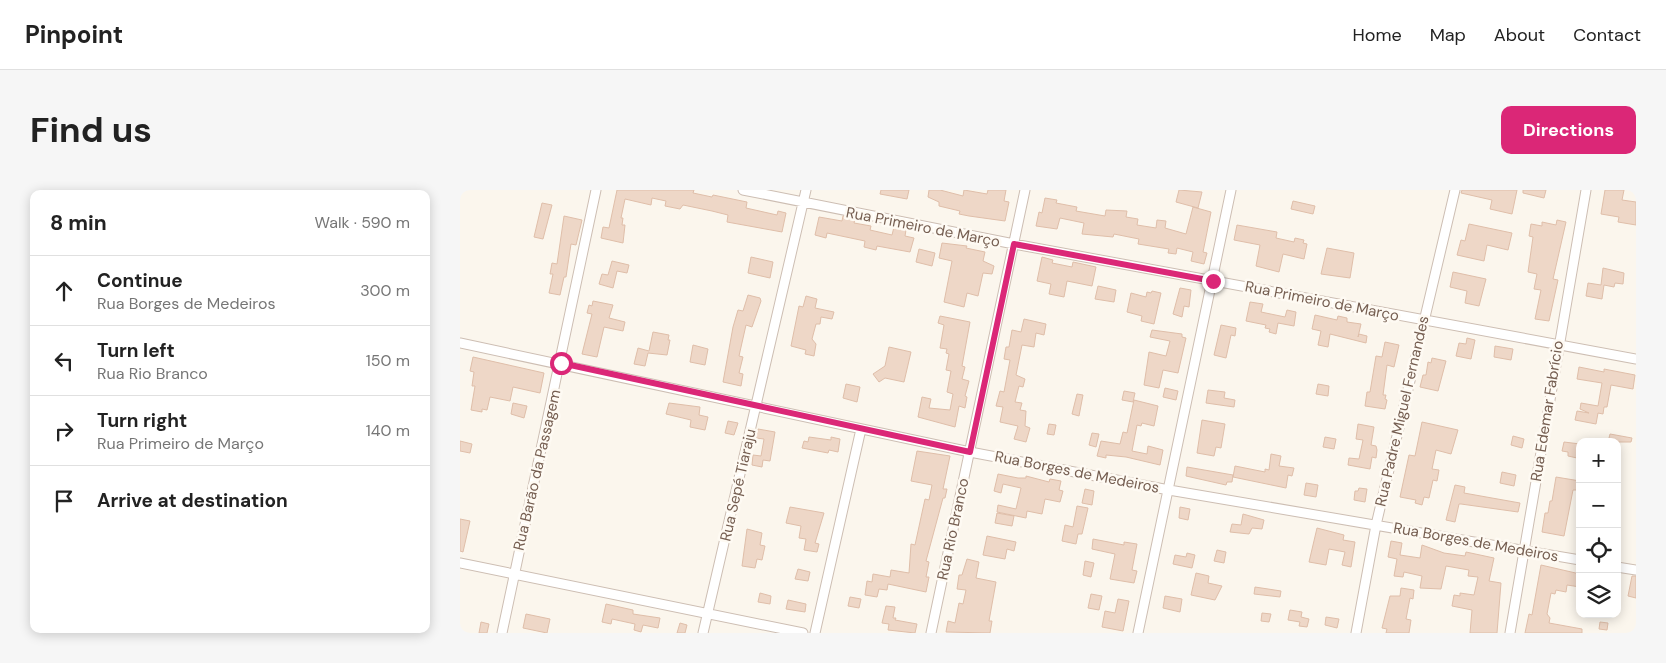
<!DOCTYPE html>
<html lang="en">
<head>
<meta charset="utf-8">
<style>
  body { margin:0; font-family:"DM Sans",sans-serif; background:#f6f6f6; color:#222 }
  .controls { position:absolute; right:15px; bottom:15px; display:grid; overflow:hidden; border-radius:10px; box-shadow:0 2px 12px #0003 }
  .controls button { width:45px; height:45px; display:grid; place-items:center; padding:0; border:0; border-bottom:1px solid #e0e0e0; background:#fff; color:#222; font:25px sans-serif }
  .stop { position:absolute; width:15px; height:15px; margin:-11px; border:4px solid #db2777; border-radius:50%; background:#fff }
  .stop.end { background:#db2777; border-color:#fff; box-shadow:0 1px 5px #0008 }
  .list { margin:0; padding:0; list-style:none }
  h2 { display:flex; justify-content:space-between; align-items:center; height:65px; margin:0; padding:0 20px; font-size:21px }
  h2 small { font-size:16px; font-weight:400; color:#767676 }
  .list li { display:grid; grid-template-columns:32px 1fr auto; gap:15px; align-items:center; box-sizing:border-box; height:70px; padding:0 20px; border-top:1px solid #e0e0e0 }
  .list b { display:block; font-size:19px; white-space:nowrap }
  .list p { margin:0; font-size:16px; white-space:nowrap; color:#767676 }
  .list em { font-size:16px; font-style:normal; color:#767676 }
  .icon { flex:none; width:28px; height:28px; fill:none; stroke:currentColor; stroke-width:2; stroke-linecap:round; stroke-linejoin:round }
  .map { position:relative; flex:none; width:1176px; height:443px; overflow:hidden; border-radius:10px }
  header { display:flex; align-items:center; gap:30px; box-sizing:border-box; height:70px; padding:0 25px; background:#fff; border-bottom:1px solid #e0e0e0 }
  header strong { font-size:24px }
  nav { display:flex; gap:28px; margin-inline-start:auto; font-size:18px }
  .intro { display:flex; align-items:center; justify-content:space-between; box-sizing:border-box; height:120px; padding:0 30px }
  h1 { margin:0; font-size:35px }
  .button { padding:12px 22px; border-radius:10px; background:#db2777; color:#fff; font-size:18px; font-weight:700 }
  main { display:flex; gap:30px; padding:0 30px }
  aside { flex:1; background:#fff; border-radius:10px; box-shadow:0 2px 12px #0003 }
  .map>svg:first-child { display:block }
</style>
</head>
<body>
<header>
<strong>Pinpoint</strong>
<nav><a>Home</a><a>Map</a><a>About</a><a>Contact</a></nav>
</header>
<div class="intro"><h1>Find us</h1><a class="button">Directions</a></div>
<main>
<aside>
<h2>8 min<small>Walk · 590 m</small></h2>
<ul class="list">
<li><svg class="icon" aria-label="ahead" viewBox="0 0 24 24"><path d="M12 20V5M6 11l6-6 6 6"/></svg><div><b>Continue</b><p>Rua Borges de Medeiros</p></div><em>300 m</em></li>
<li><svg class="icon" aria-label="left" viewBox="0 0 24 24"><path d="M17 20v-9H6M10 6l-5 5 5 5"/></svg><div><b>Turn left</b><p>Rua Rio Branco</p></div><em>150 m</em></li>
<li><svg class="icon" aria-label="right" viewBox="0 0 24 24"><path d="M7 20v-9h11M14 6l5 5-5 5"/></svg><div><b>Turn right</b><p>Rua Primeiro de Março</p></div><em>140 m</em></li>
<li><svg class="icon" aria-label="arrive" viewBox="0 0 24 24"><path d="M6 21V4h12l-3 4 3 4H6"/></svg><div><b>Arrive at destination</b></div></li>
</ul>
</aside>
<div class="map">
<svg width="1176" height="443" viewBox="0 0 1176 443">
  <rect width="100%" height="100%" fill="#fbf6ed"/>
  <path fill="#eed7c7" stroke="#dfbea9" d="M157 0H234L233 3 252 7 253 5 287 12 286 18 317 25 318 21 326 23 322 42 267 32 268 25 252 21 223 15 220 19 205 16 206 11 192 8 191 15 165 9 161 28H163L162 35H165L163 53 141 48 143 37 149 38Z
    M421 0H449L447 9 420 4Z
    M469 0H480L503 6 504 0 527 4 528 0H546L544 11 549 12 545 31 509 26 499 24 500 21 479 16V12L468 7Z
    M719 0 742 2 738 18 716 12Z
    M1002 0H1057L1052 24 1030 19 1032 10 1001 3Z
    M1063 0H1086L1084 8 1063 3Z
    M1145 0H1164L1162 10 1176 12V35L1158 32 1159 27 1141 24Z
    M585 8 597 10 596 13 617 17 616 21 645 26 646 20 667 21 666 27 678 29 677 35 696 38 697 30 706 31 705 38 726 44 733 17 751 22 743 62 747 63 744 74 731 71 733 62 717 58 716 64 708 63 709 59 678 54 679 49 654 44 653 47 622 44 624 33 600 28 597 39 576 36 579 22 582 23Z
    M833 11 855 16 853 24 831 19Z
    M82 13 92 15 83 49 74 47Z
    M104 26 122 30 116 55 111 54 106 87H104L100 105 89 103 93 84H90L92 73 97 74Z
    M383 26 395 29 394 33 411 36 410 40 432 45 434 37 446 40 445 46 454 48 450 62 417 56 416 60 404 57 405 51 367 43 366 48 355 45 359 27 382 31Z
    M1097 30 1106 32 1093 89 1098 90 1089 131 1075 129 1081 100 1074 99 1077 84 1068 82 1073 47 1069 46 1071 34 1082 36V32L1096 35Z
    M1009 34 1052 43 1048 60 1027 55 1024 71 997 65 1001 50 1005 51Z
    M777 35 817 42 816 48 834 52 835 48 844 50 843 53 847 54 844 69 823 64 819 82 796 76 800 55 774 50Z
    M482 53 507 56 506 58 525 62 523 71 534 76 532 84 523 83 518 106 507 103 504 117 484 112 492 71 479 68Z
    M867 58 894 63 890 88 861 84Z
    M459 59 475 63 472 76 456 72Z
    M291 67 313 72 310 88 288 83Z
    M582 67 593 70 592 73 612 77 613 72 636 77 632 96 607 91 604 107 589 104 591 94 577 91Z
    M152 71 169 75 167 83 157 81 153 98 139 94 142 84 148 85Z
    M1143 78 1164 83 1163 94 1155 93 1154 97 1144 95 1142 109 1126 106 1128 93 1141 95Z
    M993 82 1026 89 1019 116 1005 113 1007 101 990 97Z
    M638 96 656 100 654 112 635 109Z
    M720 98 731 100 729 117 724 116 722 127 713 124Z
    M692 101 701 103 694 134 681 131 682 126 667 122 671 103 686 107 687 102 691 103Z
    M288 105 300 108 301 111 292 137 286 135 279 166 283 167 279 183 283 184 281 196 263 192 273 137 278 120 283 121Z
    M346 106 357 109 355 118 374 122 372 129 361 127 360 134H356L352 149 356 154 354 166 345 164 346 160 331 156 339 116 343 117Z
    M133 111 153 115 149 128 165 132 163 141 144 137 137 167 122 164 132 124 127 123 129 115 132 116Z
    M790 112 803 114 801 122 825 127 827 120 836 122 834 136 818 133 816 144 809 142 810 139 805 138 806 135 786 131Z
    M855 125 877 130 878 126 887 128V132L901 134 898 147 899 144 907 146 906 153 870 144 868 157 858 155 861 141 852 139Z
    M480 126 510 132 502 176 505 177 502 189 509 191 505 206 507 207 505 218 499 216 495 237 458 227 462 207 471 209 469 218 490 220 493 204 487 202 491 181 486 180 489 164 486 163 487 159 480 158 484 135 478 133Z
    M564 129 586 134 584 145 576 143 574 157 562 155 556 185 565 189 563 197 559 196 555 212 562 213 560 220 566 221 565 236 570 238 566 252 554 249 558 236 540 232 543 217 536 216 540 201 544 202 550 170 544 169 546 157H549L552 140 561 142Z
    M761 135 776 138 775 146 771 145 766 168 754 165Z
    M692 140 722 144V147L726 148 718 183 703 180 699 198 684 195 689 162 706 166 710 151 690 147Z
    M193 142 209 145 208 150H210L207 165 188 163 185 176 174 174 178 158 189 161Z
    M1007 148 1015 150 1011 169 996 166 999 153 1006 154Z
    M925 152 939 155 934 177 927 175 923 205H926L925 209 927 210 925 219 905 216 907 202H910L916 166 922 167Z
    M233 155 248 159 245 175 230 172Z
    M1035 156 1053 159 1051 170 1034 167Z
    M429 157 451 162 444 192 425 188 419 192 413 184 425 176Z
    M13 167 84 183 80 203 53 197 50 211 30 207 27 220 22 219V222L11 220 15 196H12L14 182 10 181Z
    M972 168 986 171 978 201 960 197 963 185H966L968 172 971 173Z
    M1119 177 1144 182V179L1175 185 1173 199 1151 195 1147 217H1144L1143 224 1138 223 1136 234 1115 230 1117 221 1129 223 1120 219 1121 213 1138 216 1142 193 1117 189Z
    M386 194 400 197 397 212 383 208Z
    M858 194 869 196 868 206 856 204Z
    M705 198 718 201 716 210 703 207Z
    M748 200 765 202 764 208 775 210 774 217 746 213Z
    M664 201 675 203 673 212 662 210Z
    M617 204 623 205 619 226 612 224Z
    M674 210 698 216 694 236 682 233 681 236 677 235 672 261 687 264 688 256 703 260 700 275 666 267 646 265V268L637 266 641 251 660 254 663 242 667 243Z
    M53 213 67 216 64 228 51 224Z
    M209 213 240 217 239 225 248 227 245 240 230 237 231 230 206 224Z
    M742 230 765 234 761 258 756 257 754 266 737 263Z
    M268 231 278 233 274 245 265 243Z
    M962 232 998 240 991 264 976 260 972 279 979 280 977 291 973 290 969 308 964 307 962 315 955 313 956 310 940 307 949 265 955 266Z
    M589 234 596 235 594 245 587 244Z
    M898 234 914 237 911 255 916 256 917 260 916 268 912 267 910 279 888 275 889 268 899 269 903 250 896 249Z
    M298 239 315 242 310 271 303 270 302 277 292 275 293 265 301 266 304 249 296 248Z
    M632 243 639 244 636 257 629 255Z
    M1150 244 1172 248 1171 252H1148Z
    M1053 246 1064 249 1062 258 1051 255Z
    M349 247 371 250V247L380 249 378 262 369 260 368 263 342 258 344 251 348 252Z
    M865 247 876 249 874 259 863 257Z
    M0 251 12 254 10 263 0 261Z
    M1104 252 1120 254 1117 268 1108 266V262L1102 261Z
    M457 261 490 266 483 299H487L485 308H483L466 371 469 372 466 387H469L466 402 428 394 427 400 419 399 417 407 405 405 407 391 412 392 413 384 430 387 431 380 449 383 451 354 455 355 465 309 469 310 472 295 451 291Z
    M811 264 821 266 819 276 834 278 832 286 828 285 826 298 773 287 775 276 805 282V279L809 280Z
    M727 277 773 285 772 292H767L766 295 726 286Z
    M1042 282 1056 285 1054 296 1040 293Z
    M538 284 558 288H566V286L589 292 590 289 601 291 599 300 603 301 600 312 585 309 582 324 567 321 566 328 537 322 538 315 556 319 561 298 543 294 541 303 534 301Z
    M1096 287 1120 291V300H1113L1104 346 1082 342 1085 323H1088L1090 311H1092Z
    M846 293 858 295 856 307 844 305Z
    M995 295 1005 297 1004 303 1060 313 1058 322 1001 314H999L995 332 986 330Z
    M899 298 907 299 905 312 894 310 895 301H898Z
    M625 299 634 301 632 315 622 313Z
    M617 316 628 318 622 344H618L616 354 602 351 605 335 613 337Z
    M330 317 364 323 355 353 359 354 357 362 344 360 346 349 339 348 341 336 326 333Z
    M720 317 730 319 728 330 719 328Z
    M537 323 554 326 552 336 535 333Z
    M783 324 804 330 802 339 792 338 789 344 770 342 772 334 781 335Z
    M0 329 10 331 3 362 0 361Z
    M857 338 884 345 883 350 895 352 891 377 882 375 885 362 869 359 866 375 849 372Z
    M287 339 302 343 300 355 305 356 302 370 297 369 295 378 282 376Z
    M527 346 556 352 554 361 547 359 545 369 523 365Z
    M633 349 664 355V352L677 354 672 380 677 381 674 393 650 389 655 364 632 359Z
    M931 351 942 353 940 365 960 368 962 355 984 363 1005 366 1006 362 1034 368 1029 391 1041 393 1037 443H1010L1012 420 992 416 994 405 1000 406V403L1014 405 1018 387 1008 386 1009 380 986 376 981 399 960 398 962 386 944 382 943 387 934 386 937 369 928 367Z
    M757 360 766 362 764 373 754 371Z
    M727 363 735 365 732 378 713 374 715 365 726 367Z
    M507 369 519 372 516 388 536 392 529 431H532L530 443 486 442 488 431 495 433 499 413 503 414 506 400 497 399 499 385H502Z
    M625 371 634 373 631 387 623 385Z
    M1081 375 1120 384V397L1107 395 1106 402 1096 400 1095 404 1091 403 1087 424 1090 428 1089 433 1122 439V443H1065L1069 424 1072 425Z
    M338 379 350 382 348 391 335 389Z
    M736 383 749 386 748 393 762 396 755 410 731 405Z
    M1172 386H1176V408L1168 406Z
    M795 397 821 401 820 407 794 404Z
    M941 398 954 400 953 409 950 408 946 429 951 430 949 443H926L927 439 922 438 930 406H940Z
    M300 403 311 406 310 414 298 412Z
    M631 404 642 406 639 420 628 418Z
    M705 406 722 409 720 422 703 418Z
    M390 407 401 409 399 418 388 416Z
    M658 409 669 411 663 441 642 437 645 421 655 423Z
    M328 410 346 414 345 422 326 419Z
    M146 414 173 420V424L200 428 198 438 183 435 181 442 174 440 175 434 152 429 151 434 142 432Z
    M426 416 435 417 433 428H436L435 430 457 434 455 443 428 440 429 434 422 433Z
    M830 420 842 422 841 427 849 429 847 437 839 436 840 432 828 430Z
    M802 423 811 424 809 432 801 431Z
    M66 424 90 429 87 443 63 438Z
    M866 427 879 429 877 438 865 435Z
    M21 432 29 434 27 443H19Z
    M1140 432 1148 433 1147 440 1139 439Z
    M220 433 227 435 225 443H217Z"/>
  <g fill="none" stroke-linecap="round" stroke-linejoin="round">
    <defs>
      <path id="street" d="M283 0 554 54 1176 169
        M0 153 510 262 709 300 1120 370
        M0 373 343 443
        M1157 377 1176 380
        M42 443 136 0
        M243 443 346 0
        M355 443 401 239
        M471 443 565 0
        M678 443 771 0
        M896 443 916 335 995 0
        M1050 443 1126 0"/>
    </defs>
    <use href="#street" stroke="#cdbeb3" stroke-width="11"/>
    <use href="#street" stroke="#fff" stroke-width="9"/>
  </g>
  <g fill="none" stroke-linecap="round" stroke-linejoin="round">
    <path stroke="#db2777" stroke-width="6" d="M101 173 510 262 554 54 753 91"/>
  </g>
  <g text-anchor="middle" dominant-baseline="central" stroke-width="5" stroke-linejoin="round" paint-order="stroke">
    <g font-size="15" fill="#755e51" stroke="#fefaf3">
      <text transform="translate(463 37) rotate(11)">Rua Primeiro de Março</text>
      <text transform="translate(862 111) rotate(11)">Rua Primeiro de Março</text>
      <text transform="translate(942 221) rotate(-77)">Rua Padre Miguel Fernandes</text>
      <text transform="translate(1087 221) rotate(-81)">Rua Edemar Fabrício</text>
      <text transform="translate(77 280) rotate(-77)">Rua Barão da Passagem</text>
      <text transform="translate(617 282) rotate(11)">Rua Borges de Medeiros</text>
      <text transform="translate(278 295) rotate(-77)">Rua Sepé Tiaraju</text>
      <text transform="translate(493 339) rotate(-78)">Rua Rio Branco</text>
      <text transform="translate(1016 352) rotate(10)">Rua Borges de Medeiros</text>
    </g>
  </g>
</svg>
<div class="controls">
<button>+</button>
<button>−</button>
<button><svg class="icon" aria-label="locate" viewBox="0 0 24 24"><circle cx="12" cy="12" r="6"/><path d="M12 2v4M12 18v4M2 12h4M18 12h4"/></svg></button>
<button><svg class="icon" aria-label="layers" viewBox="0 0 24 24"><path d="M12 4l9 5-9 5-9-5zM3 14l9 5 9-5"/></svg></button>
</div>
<div class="stop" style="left:101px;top:173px"></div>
<div class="stop end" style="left:753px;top:91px"></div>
</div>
</main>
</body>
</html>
